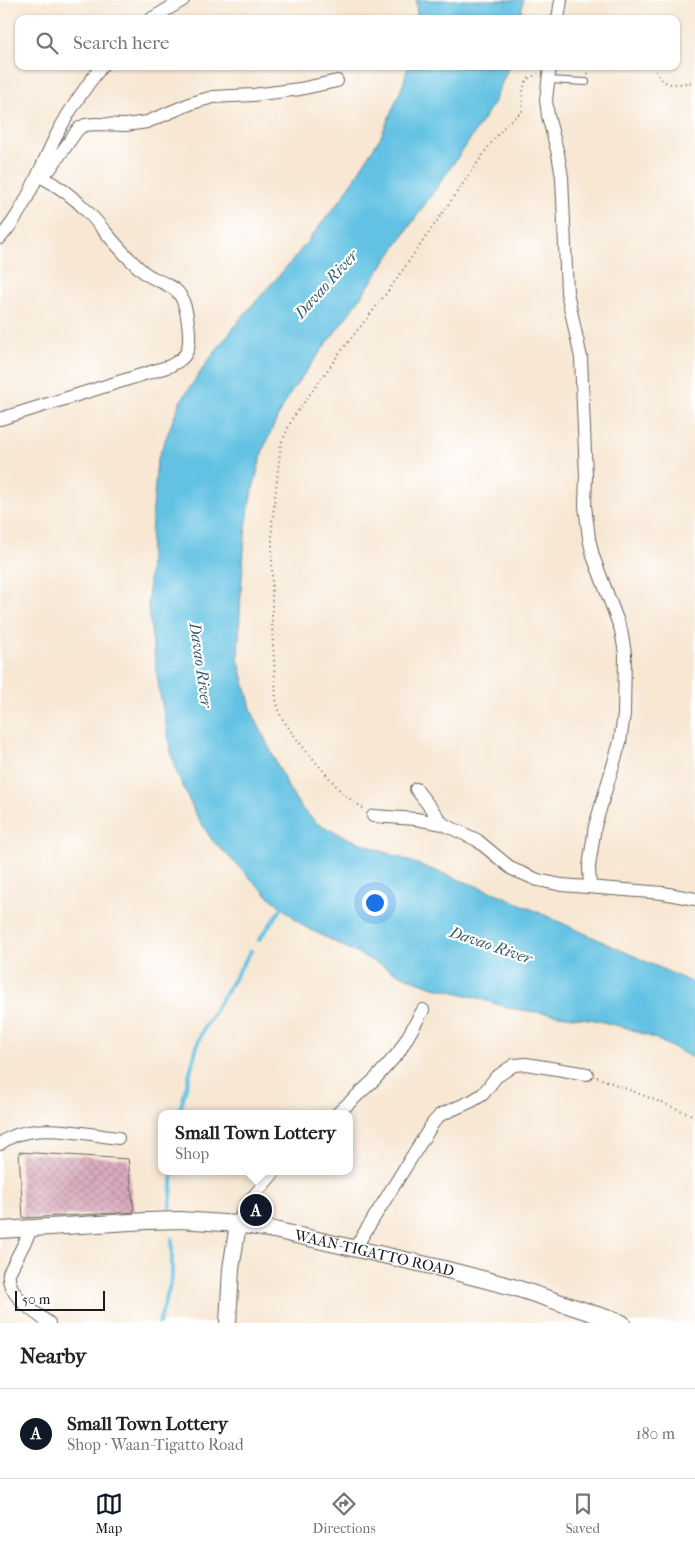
<!DOCTYPE html>
<html lang="en">
<head>
<meta charset="utf-8">
<style>
  body { margin:0; font-family:"IM FELL French Canon",serif; background:#f6f6f6; color:#222 }
  .scale { position:absolute; left:15px; bottom:12px; width:90px; box-sizing:border-box; padding-left:5px; border:2px solid #1c1c1c; border-top:0; font-size:14px; line-height:18px; white-space:nowrap; color:#1c1c1c; -webkit-text-stroke:4px #fff; paint-order:stroke }
  .you { position:absolute; left:374px; top:902px; width:18px; height:18px; margin:-12px; border:4px solid #fff; border-radius:50%; background:#1a73e8; box-shadow:0 0 0 8px #1a73e833 }
  .badge { display:grid; place-items:center; width:32px; height:32px; border-radius:50%; background:#111827; color:#fff; font-size:16px; font-weight:700 }
  .pin { position:absolute; translate:-50% -50%; border:2px solid #fff; box-shadow:0 1px 5px #0006 }
  .popup { position:absolute; left:158px; top:1110px; width:195px; height:65px; box-sizing:border-box; display:grid; place-content:center; border-radius:10px; background:#fff; filter:drop-shadow(0 1px 4px #0005); font-size:16px; white-space:nowrap; color:#767676 }
  .popup b { font-size:19px; color:#222 }
  .popup::after { content:''; position:absolute; left:50%; top:100%; margin-left:-10px; border:10px solid transparent; border-top-color:#fff }
  .list { margin:0; padding:0; list-style:none }
  h2 { display:flex; justify-content:space-between; align-items:center; height:65px; margin:0; padding:0 20px; font-size:21px }
  h2 small { font-size:16px; font-weight:400; color:#767676 }
  .list li { display:grid; grid-template-columns:32px 1fr auto; gap:15px; align-items:center; box-sizing:border-box; height:90px; padding:0 20px; border-top:1px solid #e0e0e0 }
  .list b { display:block; font-size:19px; white-space:nowrap }
  .list p { margin:0; font-size:16px; white-space:nowrap; color:#767676 }
  .list em { font-size:16px; font-style:normal; color:#767676 }
  .icon { flex:none; width:28px; height:28px; fill:none; stroke:currentColor; stroke-width:2; stroke-linecap:round; stroke-linejoin:round }
  .map { position:relative; flex:none; width:695px; height:1323px; overflow:hidden }
  .search { position:absolute; background:#fff; box-shadow:0 1px 4px #0004; left:15px; right:15px; top:15px; height:55px; display:flex; align-items:center; gap:12px; box-sizing:border-box; padding:0 18px; border-radius:10px; color:#767676; font-size:19px }
  .sheet { height:155px; background:#fff }
  nav { display:flex; justify-content:space-around; align-items:center; box-sizing:border-box; height:70px; border-top:1px solid #e0e0e0; background:#fff; font-size:14px; color:#767676 }
  nav a { display:grid; justify-items:center; gap:2px }
  nav .on { color:#111827 }
  .map>svg:first-child { display:block }
</style>
</head>
<body>
<div class="map">
<svg width="695" height="1323" viewBox="0 0 695 1323">
  <defs>
    <pattern id="building-cross-hatch" width="8" height="8" patternUnits="userSpaceOnUse" patternTransform="scale(1.25)"><rect width="8" height="8" fill="#daabbe"/><path d="M0 0l8 8M0 8l8-8" fill="none" stroke="#ba93a3"/></pattern>
  </defs>
  <rect width="100%" height="100%" fill="#fff"/>
  <filter id="ink" filterUnits="userSpaceOnUse"><feTurbulence type="fractalNoise" baseFrequency=".02" numOctaves="2"/><feDisplacementMap in="SourceGraphic" scale="10" xChannelSelector="R" yChannelSelector="G"/><feConvolveMatrix kernelMatrix="1 2 1 2 8 2 1 2 1" color-interpolation-filters="sRGB"/></filter>
  <filter id="wash" filterUnits="userSpaceOnUse"><feTurbulence type="fractalNoise" baseFrequency=".0096" numOctaves="4" result="noise"/><feDisplacementMap in="SourceGraphic" scale="20" xChannelSelector="R" yChannelSelector="G"/><feGaussianBlur stdDeviation="1.12" result="paint"/><feColorMatrix in="noise" values="0 0 0 0 0 0 0 0 0 0 0 0 0 0 0 0 0 1.4 0 .05"/><feComposite in="paint" operator="in"/></filter>
  <g filter="url(#wash)">
    <rect width="100%" height="100%" fill="#f7e7d3"/>
    <path fill="#64c2e3" stroke="#406f80" d="M416 0H523L520 19H417Z
      M408 66H509L493 104 469 141 353 308 293 389 278 416 263 450 250 500 245 536 241 591 238 658 252 712 290 791 303 810 318 824 350 839 503 896 695 984V1059L654 1038 627 1028 595 1020 508 1008 475 997 430 986 401 975 305 927 266 894 212 840 195 813 174 766 159 689 148 607 151 533 157 461 180 402 208 361 241 318 291 262 342 198 381 136 403 85Z"/>
    <g fill="none" stroke-linecap="round" stroke-linejoin="round">
      <path stroke="#64c2e3" stroke-width="4" d="M259 940 284 905
        M179 1114 198 1042 204 1028 251 951
        M170 1207 173 1171
        M159 1323 172 1278V1238"/>
    </g>
    <g id="blocks">
      <path fill="url(#building-cross-hatch)" d="M19 1152 128 1159 134 1212 23 1218Z"/>
    </g>
  </g>
  <g filter="url(#ink)">
    <use href="#blocks" fill-opacity="0" stroke="#69635c" stroke-width="1"/>
    <g fill="none" stroke-linecap="round" stroke-linejoin="round">
      <defs>
        <path id="service" d="M548 80 586 82"/>
        <path id="minor" d="M151 19 183 0
          M558 19 561 0
          M550 66 546 100 548 116 558 154 562 177 567 292 581 358 586 476 585 506 589 538 593 556 621 630 625 653 624 714 620 742 595 826 589 867 590 887
          M38 175 50 169 78 129 85 125 95 124 126 125 147 122 192 103 213 97 253 95 300 89 337 81
          M0 238C28 207 40 166 59 130 71 108 86 86 102 66
          M0 419 170 366C177 362 184 359 187 351 192 339 187 306 180 295 173 284 155 281 145 273 123 256 107 232 87 211 73 196 57 185 38 175
          M416 789 443 824
          M373 816 416 819 443 824 477 840 512 869 538 880 562 885 663 893 695 899
          M337 1114 375 1079 399 1052 423 1010
          M0 1144C29 1120 84 1134 118 1138
          M238 1224 246 1205 275 1171
          M32 1228 9 1273C6 1294 34 1312 49 1323
          M355 1248 433 1123 440 1115 472 1101 483 1094 496 1077 514 1065 526 1064 587 1074"/>
        <g id="tertiary">
          <path id="s1" d="M0 1230 147 1221 180 1220 238 1224 274 1230 440 1268 513 1287 622 1323"/>
          <path d="M228 1323 231 1269 238 1224"/>
        </g>
      </defs>
      <use href="#service" stroke="#69635c" stroke-width="8"/>
      <use href="#minor" stroke="#69635c" stroke-width="14"/>
      <use href="#tertiary" stroke="#69635c" stroke-width="18"/>
      <path stroke="#69635c" stroke-width="2" stroke-dasharray="1 4" stroke-linecap="butt" d="M654 66C663 90 673 84 695 82
        M588 74 589 66
        M363 808 343 794 298 741 281 717 276 699 272 623V523L281 444 292 419 339 354 389 290 489 146 508 122 522 112 523 89 527 79 538 74
        M597 1077 695 1116"/>
      <use href="#service" stroke="#fff" stroke-width="6"/>
      <use href="#minor" stroke="#fff" stroke-width="12"/>
      <use href="#tertiary" stroke="#fff" stroke-width="16"/>
    </g>
  </g>
  <g text-anchor="middle" dominant-baseline="central" stroke-width="4.5" stroke-linejoin="round" paint-order="stroke">
    <g font-size="15" fill="#1c1c1c" stroke="#fff">
      <text stroke="none"><textPath href="#s1" startOffset="378">WAAN-TIGATTO ROAD</textPath></text>
    </g>
    <g font-size="16" font-style="italic" fill="#395e6c" stroke="#fff">
      <text transform="translate(326 284) rotate(-48)">Davao River</text>
      <text transform="translate(201 665) rotate(82)">Davao River</text>
      <text transform="translate(491 945) rotate(19)">Davao River</text>
    </g>
  </g>
</svg>
<div class="scale">50 m</div>
<div class="you"></div>
<div class="pin badge" style="left:256px;top:1210px">A</div>
<div class="popup"><b>Small Town Lottery</b>Shop</div>
<div class="search"><svg class="icon" aria-label="search" viewBox="0 0 24 24"><circle cx="10" cy="10" r="6"/><path d="M15 15l6 6"/></svg>Search here</div>
</div>
<section class="sheet">
<h2>Nearby<small></small></h2>
<ul class="list">
<li><span class="badge">A</span><div><b>Small Town Lottery</b><p>Shop · Waan-Tigatto Road</p></div><em>180 m</em></li>
</ul>
</section>
<nav>
<a class="on"><svg class="icon" aria-label="map" viewBox="0 0 24 24"><path d="M3 6l6-2 6 2 6-2v14l-6 2-6-2-6 2zM9 4v14M15 6v14"/></svg>Map</a>
<a><svg class="icon" aria-label="directions" viewBox="0 0 24 24"><path d="M12 3l9 9-9 9-9-9zM9 14v-3h6M13 9l2 2-2 2"/></svg>Directions</a>
<a><svg class="icon" aria-label="saved" viewBox="0 0 24 24"><path d="M7 4h10v16l-5-4-5 4z"/></svg>Saved</a>
</nav>
</body>
</html>
